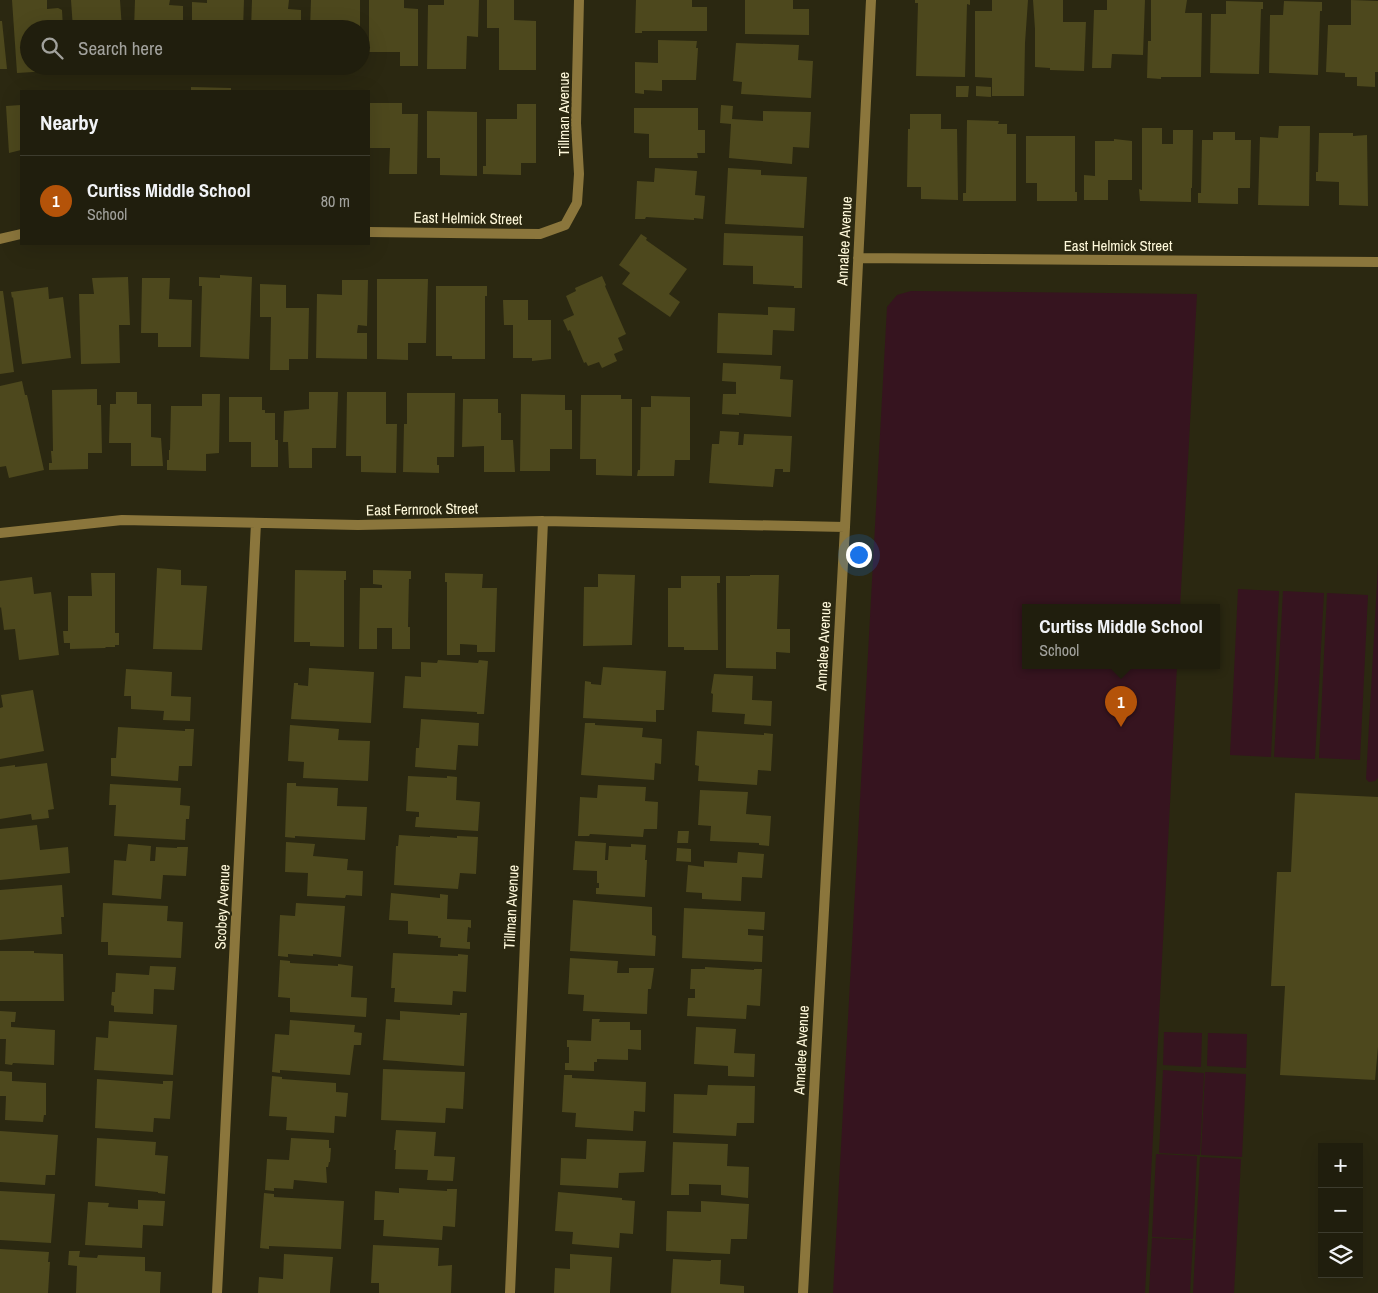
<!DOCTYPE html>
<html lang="en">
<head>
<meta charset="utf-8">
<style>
  body { margin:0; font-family:"Archivo Narrow",sans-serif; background:#282716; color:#f1f3f6 }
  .controls { position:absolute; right:15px; bottom:15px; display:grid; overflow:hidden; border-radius:0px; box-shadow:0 5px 20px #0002 }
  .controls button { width:45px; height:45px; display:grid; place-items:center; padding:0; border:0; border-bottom:1px solid #3d3c2e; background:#201e0d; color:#f1f3f6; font:25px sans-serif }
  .you { position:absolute; left:858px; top:554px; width:18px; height:18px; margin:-12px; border:4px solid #fff; border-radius:50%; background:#1a73e8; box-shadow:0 0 0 8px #1a73e833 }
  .badge { display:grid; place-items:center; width:32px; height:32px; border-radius:50%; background:#b45309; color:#fff; font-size:16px; font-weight:700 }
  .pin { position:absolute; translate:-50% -41px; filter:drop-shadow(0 1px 2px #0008) }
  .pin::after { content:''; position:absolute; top:26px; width:18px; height:15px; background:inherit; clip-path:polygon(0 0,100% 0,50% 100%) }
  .popup { position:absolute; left:1022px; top:604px; width:198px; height:65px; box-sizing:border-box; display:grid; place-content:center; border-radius:0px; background:#201e0d; filter:drop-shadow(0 1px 4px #0005); font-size:16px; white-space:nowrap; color:#a2a29d }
  .popup b { font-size:19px; color:#f1f3f6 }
  .popup::after { content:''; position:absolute; left:50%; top:100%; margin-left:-10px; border:10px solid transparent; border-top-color:#201e0d }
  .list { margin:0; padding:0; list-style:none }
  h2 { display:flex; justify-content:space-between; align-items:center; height:65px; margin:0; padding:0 20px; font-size:21px }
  h2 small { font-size:16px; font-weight:400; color:#a2a29d }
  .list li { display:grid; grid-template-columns:32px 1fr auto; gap:15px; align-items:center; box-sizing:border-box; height:90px; padding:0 20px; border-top:1px solid #3d3c2e }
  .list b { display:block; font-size:19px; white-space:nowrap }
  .list p { margin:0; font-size:16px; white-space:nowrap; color:#a2a29d }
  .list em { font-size:16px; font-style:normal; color:#a2a29d }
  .icon { flex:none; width:28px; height:28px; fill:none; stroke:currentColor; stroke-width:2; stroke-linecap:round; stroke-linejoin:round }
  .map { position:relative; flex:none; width:1378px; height:1293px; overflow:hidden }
  .search { position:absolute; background:#201e0d; box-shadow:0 5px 20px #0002; left:20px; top:20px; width:350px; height:55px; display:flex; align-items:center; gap:12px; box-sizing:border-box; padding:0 18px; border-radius:28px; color:#a2a29d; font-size:19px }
  .panel { position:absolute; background:#201e0d; box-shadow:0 5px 20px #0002; left:20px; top:90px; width:350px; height:155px; border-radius:0px }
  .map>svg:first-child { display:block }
</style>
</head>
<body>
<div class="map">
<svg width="1378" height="1293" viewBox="0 0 1378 1293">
  <rect width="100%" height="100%" fill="#2b2811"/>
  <path fill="#36141f" d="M911 291 1197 294 1180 608H1026V666H1177L1145 1293H833L887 307 897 295Z
    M1378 565V778L1375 781 1369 782 1366 779Z
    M1238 589 1279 591 1271 757 1230 755Z
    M1283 591 1324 593 1315 759 1274 757Z
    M1327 593 1368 595 1360 760 1319 758Z
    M1164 1032 1202 1033 1201 1067 1163 1065Z
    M1208 1033 1247 1034 1246 1068 1207 1066Z
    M1163 1070 1204 1073 1200 1155 1159 1153Z
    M1205 1072 1246 1074 1242 1157 1201 1155Z
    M1156 1154 1197 1156 1193 1239 1152 1237Z
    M1200 1157 1241 1159 1234 1293H1193Z
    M1152 1238 1193 1240 1190 1293H1149Z"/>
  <path fill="#4d481d" d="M12 0H47V9L58 8 62 10 63 29H29V66H65V70L17 73Z
    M71 0H120L122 29H73Z
    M135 0H170L169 5 183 6V29H134Z
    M207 0H244L243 29H192V2L207 3Z
    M252 0H289L288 9 301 10V29H251Z
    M311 0H360V29H310Z
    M369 0H404V8L418 9V66H400V52H369Z
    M444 0H479L478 37 467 36 466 69H427L428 5H444Z
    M487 0H514V20L536 21V70H499V28H487Z
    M636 0H692V7H707V31H642V33H635Z
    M745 0H793V9H809V35L745 34Z
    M915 0H970V5L967 4 965 77 916 76 918 3H915Z
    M992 0H1028L1025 43 1024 96H992V78L975 77V11H992Z
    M1033 0H1063V22H1086L1084 71 1050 70V68L1035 67V29Z
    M1107 0H1145L1143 55 1112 54 1111 68H1092L1094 10H1107Z
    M1151 0H1187L1185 13H1202L1201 77H1161V79L1147 78 1148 41H1151Z
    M1351 0 1378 1V72H1375V87L1357 86V77H1345V73L1326 72 1328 25H1351Z
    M1226 1 1263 2V9H1261L1259 74 1210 73 1211 14H1226Z
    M1284 1 1322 2V11H1320L1318 75 1269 73 1270 15H1283Z
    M0 21H2L7 69H0Z
    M658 40 697 41 696 48H698L696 80H662V91L644 90V94L635 93V62L658 63Z
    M736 43 799 45 798 60 813 61 811 98 741 94 742 82 733 81Z
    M956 86H969L968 97H956Z
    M976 86 991 87V97L976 96Z
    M191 87 231 88V91H191Z
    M369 103H402V114H418L417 174H389L390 148H369Z
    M517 104H536V163H521V175L483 174V166H486V119H517Z
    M21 105V150L9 153 6 106Z
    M721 105 733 106 732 119 763 121V111L811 112 809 148 793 147 792 164 729 158 731 124 720 123Z
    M634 108H698V130H705V153H697L698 158H649V134L634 133Z
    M427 111 477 112V176L440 175V158H427Z
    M910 114H941V129H957L958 200 921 199V187H907L908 129H910Z
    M967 120 999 121 998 124H1007V134H1016V201H963V193H966Z
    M1279 126H1310L1309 206 1258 205 1260 137 1278 138Z
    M1142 128H1162V144H1173V130H1193L1192 188H1191V202L1140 201 1139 189 1142 190Z
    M1213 132H1235V140H1251L1250 188H1238V204L1198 203V193H1201L1202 140H1213Z
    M1319 133H1353V136L1367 135 1368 206 1339 205V182L1316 181V172H1318Z
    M1026 136H1075V192H1077V201H1037V183H1026Z
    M1114 139 1132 141V180H1108V200H1084V175L1095 176V141H1114Z
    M655 168 697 171 695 195 705 196 703 219 694 218V220L646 217 645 219H635L637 181 654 182Z
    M728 168 761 170V175L807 177 804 228 725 224Z
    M724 233 803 236 802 288H794V286L753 284V266L723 265Z
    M641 234 647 238 646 240 687 269 669 294 680 302 670 317 622 284 630 273 619 265Z
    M220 275 252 277 249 359 200 357 202 286H199V277L220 278Z
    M602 276 606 285 605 286 626 334 618 338 623 350 614 354 617 361 602 368 599 362 588 366 586 362 584 363 570 330 568 331 563 320 574 315 566 296 576 291 575 288Z
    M128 277 130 325H119L120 363 81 364 79 294H94L92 278Z
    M142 278H170L169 299 192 300 191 347H158V333H141Z
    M377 279H428L426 343H408V360L377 359Z
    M342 280H368L367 326 358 325 357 333H367V359L316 358 317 294 342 295Z
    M260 284 286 285V308H309L308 359H289V370H270L271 317H260Z
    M436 286H487V296H485V359H452V356H436Z
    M48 287 49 299 63 297 71 358 22 364 13 297 12 298 11 292Z
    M0 291H3L14 372 0 374Z
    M503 300H528V320H551V359L532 361V358H513V325H504Z
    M768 307 795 308 794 331 773 330 772 355 717 353 718 313 768 315Z
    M723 363 781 366 780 379 793 380 791 417 739 413V415L722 414 723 394H736V382L722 381Z
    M22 381 25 395H27L44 470 9 478 6 466 0 467V386Z
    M97 389V405H101L102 453H88V469L49 470V463H52L51 451H53L52 390Z
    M116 392H137V404H151V437L161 438 163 466H131V443H109L110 404H116Z
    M309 392H338L336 448H312V468H289L288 442H283L284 411 309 409Z
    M347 392H386V424H397L396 473 361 472V456H346Z
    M407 393H455L454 457H437V465H439V473L403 472 404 424H407Z
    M202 394H220L219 453 206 454V471L167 470V460H169V450H170L171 406H202Z
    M521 394 565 395V410H572V449H550V471H520Z
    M581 395H621V399H632V476L596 475V459H580Z
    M651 396 690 397V460H675L674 476H637L638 470H640L641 407H651Z
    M229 397H262V410H265V413H275V440H278V467H251V442H229Z
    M463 399H498V413H501V440H513L515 472H484V446L462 447Z
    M720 431 739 432 738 445H743L744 434 792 436 790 472H783V469H775L773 487 709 483 712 444H719Z
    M157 568 181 570V585L207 586 202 650 153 649Z
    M295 570 346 571V580H344V647L310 646V642H294Z
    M373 570 411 571V579H409L408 627H410V649H392V628H377V649H359L360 588H382V585L373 584Z
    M91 573H115V633H119V645H115V647H106L105 648 70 649V643H64L63 631H68V596H92Z
    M445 573 483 574 482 588H497L495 652H477V645L460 644V655H447V582H445Z
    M598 574 635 575 632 645 583 646 584 587H598Z
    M750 575H779L777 629H790V653L776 652V669L726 668V576H750Z
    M681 576H720V583H717L718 650H684V647H668V588H681Z
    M32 577 34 594 51 592 59 655 19 660 15 629 4 630 1 607 0 608V581Z
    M438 660 478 663 479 660 488 661 484 714H477V712L403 708 405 676 421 677V662L437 663Z
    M603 667 666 671 664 710H656V722L583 718 585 681 591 682V684L601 685Z
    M309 668 374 672 371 723 291 719 294 683H298V685L308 686Z
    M126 669 172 672 171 696 191 697 190 721 163 720 164 711 131 709V696H124Z
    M714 674 753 676 752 700 772 701 771 726 744 724 745 714 712 712 713 694 711 693Z
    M33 690 44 751 0 759V708L3 707 1 695Z
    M421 719 479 723 478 746 458 745 456 770 415 767 416 748H419Z
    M585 723H595V725L643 728 642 737 662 739 661 764 655 763 654 780 581 775Z
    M290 725 339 729 338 740 370 741 368 781 303 778 304 762 288 761Z
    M118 727 185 731V729H194L192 766H179L178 781 111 776V758H116Z
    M697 731 764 735V733L773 734 771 771 758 770 757 785 698 781 699 766 695 765Z
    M47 763 54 809 48 810 49 818 32 820 31 814 0 819V767L15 765V767Z
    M408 776 447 778V776L457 777 456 800 480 802 478 831 415 827 416 817H419V812L406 811Z
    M287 783H296V786L338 788 337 806 367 807 365 840 295 836V838L285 837Z
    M110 784 181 788 180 805 190 806 189 819H186L185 840 114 836 116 805H109Z
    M598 785 646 787 645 801 658 802 657 829H644L643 837 590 834 589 836H578L580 797 597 798Z
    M700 790 748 792 746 814 771 816 769 846 759 845V843L710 841 711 826 698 825Z
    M1295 793 1378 797V1047L1375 1080 1280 1075 1285 986H1271L1277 872H1291Z
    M37 825 40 850 68 847 70 873 0 880V829Z
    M678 831H689L688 843H677Z
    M399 835 430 837V836L457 838V836L478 837 476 874 460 873 458 889 394 885 396 846H398Z
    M575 841 606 843 605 860H608L609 846 631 847V844L646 845 645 860H647L645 897 596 894V888H599V883H597V871L573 870Z
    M286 842 315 844 313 856 348 859 347 870 363 871 362 896 346 895 345 898 307 896 308 873 285 872Z
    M128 844 151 846 150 861H155L156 847 177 848V847H188L186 876 163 875 161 899 112 895 114 860 126 861Z
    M677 848 691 849V862L676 861Z
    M738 852 764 854 762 878 742 877 741 901 702 899V893L686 892 688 865 704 867V861L737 863Z
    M62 885 64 917H61L62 934 0 940V890Z
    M391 893 440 898V894L448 895 447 919 471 920V928L468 927 467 942H470V949L440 947 441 938H438V936L408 934V921L389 920Z
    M573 900 652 907V935L656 936 655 956 570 951Z
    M103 903 168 906 167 921 183 922 181 958 108 955V942H101Z
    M296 903 345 906 341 957 313 954V956L288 954V957L278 956 280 915 295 916Z
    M684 908 765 912 764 930 748 929V935L763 936 762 962 682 958Z
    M0 951H34V953L63 954 64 1001H0Z
    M393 953 458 956V954L468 955 466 992 453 991 452 1005 394 1002 395 988H391Z
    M570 958 618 961 617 973H629V968H654L651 989H648L647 1014 583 1011 584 995 568 994Z
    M280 960 290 961V963L338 966V964L353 966 351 997 367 998 366 1017 290 1012V998L278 997Z
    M150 966 176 967 174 990 154 989 153 1014 114 1012V1006L111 1005 112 992H115L116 973 149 975Z
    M705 967 754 970V969H762L760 1006 747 1005 746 1019 687 1016 688 998H695V989H690L691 969H705Z
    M0 1011 16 1012 15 1022H11V1027L55 1030 54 1065 13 1063 12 1065 5 1064 6 1039H0Z
    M400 1011 460 1015V1013H467L464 1066 383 1060 386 1019 400 1020Z
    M592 1019H600L599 1022H630V1030H641V1050L628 1049V1060L597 1059V1062H594V1071L565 1070V1063H569V1047H567V1040L591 1041Z
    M290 1020 355 1025 354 1032 362 1033 361 1045H354L350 1075 280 1070V1073L272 1072 275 1034 289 1035Z
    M109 1021 177 1025 173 1075 94 1070 96 1037 108 1038Z
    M696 1027 736 1029 734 1053 755 1054 754 1077 728 1076V1066L694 1064Z
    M383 1069 465 1072 463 1109 446 1108 445 1123 381 1120Z
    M0 1071 12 1072V1081L46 1083V1115H44L43 1122 5 1120 6 1096H0Z
    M564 1075H572V1078L646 1082 645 1112 634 1111 633 1131 575 1127 576 1113 562 1112Z
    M272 1076 282 1077V1079L336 1083V1092L348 1093 346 1117 335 1116 334 1133 286 1130 287 1117 269 1116Z
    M97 1079 163 1084V1081H173L170 1119 154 1118 153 1132 95 1128Z
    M708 1085 755 1086 754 1123H737L736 1136 673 1133 674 1094 707 1095Z
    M396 1130 436 1132 434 1156 455 1157 453 1181 427 1180 428 1170 395 1169 396 1150H394Z
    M0 1131 58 1135 55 1175H46L45 1185 0 1182Z
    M97 1138 156 1142 155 1155 168 1156 165 1194 158 1193V1192L95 1186Z
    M291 1138 329 1140V1148H331L330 1162H329L328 1167H326L327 1183 294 1180 293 1189 274 1188V1191L265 1190 267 1159 289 1160Z
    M587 1139 646 1141 644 1172 619 1173 618 1188 560 1185 561 1158 586 1159Z
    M673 1142 728 1144 727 1166 749 1167 748 1198 721 1195V1185L689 1184V1195H671Z
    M399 1188 447 1191V1189H457L455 1227 443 1226 442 1240 383 1236 384 1220H374L375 1191 399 1193Z
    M0 1191 55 1194 51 1243 0 1240Z
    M558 1192 622 1198V1200L635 1201 633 1234 620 1233 619 1248 572 1244 573 1232 555 1231Z
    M264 1193 274 1194V1197L344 1201 341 1249 269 1246V1249L260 1248Z
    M138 1200 165 1201 163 1226 143 1225 142 1248 85 1245 88 1202 109 1203 108 1207 138 1209Z
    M701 1201 749 1204 747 1239H731L730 1254 666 1251 667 1211 701 1212Z
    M373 1245 439 1248 438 1266 452 1265 451 1293H379V1283H371Z
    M0 1249 49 1252 48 1262H50L48 1293H0Z
    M69 1251H80L79 1257 97 1258 98 1255 145 1257V1271L161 1272 160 1293H76L77 1266 68 1265Z
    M284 1254 333 1257 330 1293H258L259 1277 283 1279Z
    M570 1254 612 1257 610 1293H554L555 1268 570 1269Z
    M673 1259 711 1261V1260H721L720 1284 744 1286V1293H671Z"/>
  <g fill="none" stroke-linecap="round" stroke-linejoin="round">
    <path stroke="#8b763c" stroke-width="10" d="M369 232 540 234 565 225 577 203 579 174 576 123 579 0
      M0 239 21 234
      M858 258 1378 262
      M0 533 122 520 358 525 543 521 845 527
      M217 1293 256 523
      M510 1293 543 521
      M803 1293 845 527 871 0"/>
  </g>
  <g text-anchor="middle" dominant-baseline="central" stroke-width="4.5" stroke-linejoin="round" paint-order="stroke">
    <g font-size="15" fill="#fff9db" stroke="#2b2811">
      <text transform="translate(563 114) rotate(-90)">Tillman Avenue</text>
      <text transform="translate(468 218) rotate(1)">East Helmick Street</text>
      <text transform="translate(844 241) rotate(-87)">Annalee Avenue</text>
      <text x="1118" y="245">East Helmick Street</text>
      <text transform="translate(422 509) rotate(-1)">East Fernrock Street</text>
      <text transform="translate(823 646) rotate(-87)">Annalee Avenue</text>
      <text transform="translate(222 907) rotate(-87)">Scobey Avenue</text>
      <text transform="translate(511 907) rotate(-87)">Tillman Avenue</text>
      <text transform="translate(801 1050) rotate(-87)">Annalee Avenue</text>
    </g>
  </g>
</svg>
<div class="controls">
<button>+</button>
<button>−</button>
<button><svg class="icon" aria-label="layers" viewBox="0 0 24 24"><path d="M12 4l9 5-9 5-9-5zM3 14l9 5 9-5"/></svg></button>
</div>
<div class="you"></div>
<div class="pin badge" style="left:1121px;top:727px">1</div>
<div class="popup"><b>Curtiss Middle School</b>School</div>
<div class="search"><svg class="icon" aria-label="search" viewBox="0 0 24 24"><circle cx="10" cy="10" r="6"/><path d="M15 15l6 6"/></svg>Search here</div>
<section class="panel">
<h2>Nearby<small></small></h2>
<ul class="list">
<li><span class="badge">1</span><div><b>Curtiss Middle School</b><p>School</p></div><em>80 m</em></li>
</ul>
</section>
</div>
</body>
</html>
